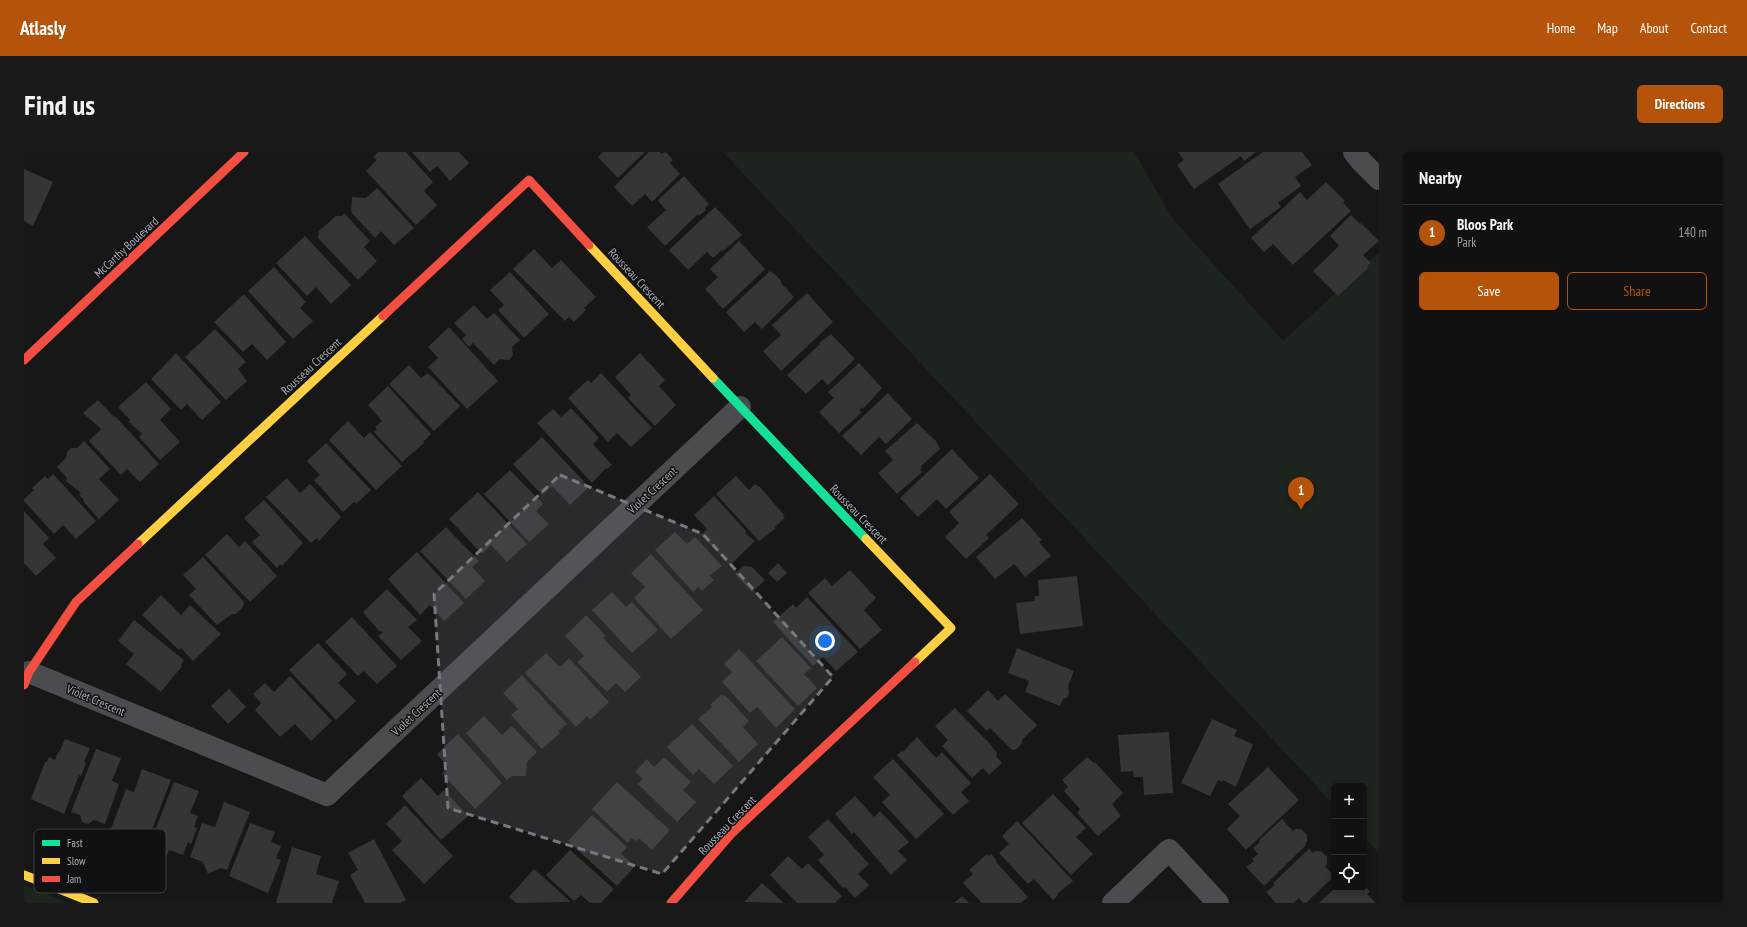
<!DOCTYPE html>
<html lang="en">
<head>
<meta charset="utf-8">
<style>
  body { margin:0; font-family:"PT Sans Narrow",sans-serif; background:#1a1a1a; color:#f1f3f6 }
  .controls { position:absolute; right:12px; bottom:12px; display:grid; overflow:hidden; border-radius:6px; box-shadow:0 2px 6px #0003 }
  .controls button { width:36px; height:36px; display:grid; place-items:center; padding:0; border:0; border-bottom:1px solid #303131; background:#111; color:#f1f3f6; font:20px sans-serif }
  .you { position:absolute; left:801px; top:489px; width:14px; height:14px; margin:-10px; border:3px solid #fff; border-radius:50%; background:#1a73e8; box-shadow:0 0 0 6px #1a73e833 }
  .badge { display:grid; place-items:center; width:26px; height:26px; border-radius:50%; background:#b45309; color:#fff; font-size:13px; font-weight:700 }
  .pin { position:absolute; translate:-50% -33px; filter:drop-shadow(0 1px 2px #0008) }
  .pin::after { content:''; position:absolute; top:21px; width:14px; height:12px; background:inherit; clip-path:polygon(0 0,100% 0,50% 100%) }
  .list { margin:0; padding:0; list-style:none }
  h2 { display:flex; justify-content:space-between; align-items:center; height:52px; margin:0; padding:0 16px; font-size:17px }
  h2 small { font-size:13px; font-weight:400; color:#9c9d9f }
  .list li { display:grid; grid-template-columns:26px 1fr auto; gap:12px; align-items:center; box-sizing:border-box; height:56px; padding:0 16px; border-top:1px solid #303131 }
  .list b { display:block; font-size:15px; white-space:nowrap }
  .list p { margin:0; font-size:13px; white-space:nowrap; color:#9c9d9f }
  .list em { font-size:13px; font-style:normal; color:#9c9d9f }
  .actions { display:flex; gap:8px; padding:12px 16px }
  .actions a { flex:1; padding:9px 0; border:1px solid #b45309; border-radius:6px; text-align:center; font-size:14px; color:#b45309 }
  .actions .main { background:#b45309; color:#fff }
  .icon { flex:none; width:22px; height:22px; fill:none; stroke:currentColor; stroke-width:2; stroke-linecap:round; stroke-linejoin:round }
  .map { position:relative; flex:none; width:1355px; height:751px; overflow:hidden; border-radius:6px }
  header { display:flex; align-items:center; gap:24px; box-sizing:border-box; height:56px; padding:0 20px; background:#b45309; color:#fff }
  header strong { font-size:19px }
  nav { display:flex; gap:22px; margin-inline-start:auto; font-size:14px }
  .intro { display:flex; align-items:center; justify-content:space-between; box-sizing:border-box; height:96px; padding:0 24px }
  h1 { margin:0; font-size:28px }
  .button { padding:10px 18px; border-radius:6px; background:#b45309; color:#fff; font-size:14px; font-weight:700 }
  main { display:flex; gap:24px; padding:0 24px }
  aside { flex:1; background:#111; border-radius:6px; box-shadow:0 2px 6px #0003 }
  .map>svg:first-child { display:block }
</style>
</head>
<body>
<header>
<strong>Atlasly</strong>
<nav><a>Home</a><a>Map</a><a>About</a><a>Contact</a></nav>
</header>
<div class="intro"><h1>Find us</h1><a class="button">Directions</a></div>
<main>
<div class="map">
<svg width="1355" height="751" viewBox="0 0 1355 751">
  <rect width="100%" height="100%" fill="#171717"/>
  <path fill="#1d241e" d="M699 0H1110L1148 66 1259 189 1355 101V701L1340 685V634H1310V653Z
    M0 733 45 751H0Z"/>
  <path fill="#353536" d="M354 0H382L409 30 400 39 413 53 392 73 342 19 353 8 349 5Z
    M388 0H435L445 11 426 29 413 14 406 20Z
    M579 0H621L594 26 574 5Z
    M625 0H636L637 2 642 0 649 8 646 11 656 22 628 50 621 42 608 54 590 35Z
    M1154 0H1232L1220 9 1217 4 1170 37 1153 13 1160 8Z
    M1239 0H1278L1288 13 1271 25 1277 34 1254 51 1257 55 1226 77 1194 32Z
    M0 17 29 30 9 74 0 69Z
    M660 24 685 52 681 56 682 58 675 64 674 62 641 94 623 75 642 58 634 49 635 47Z
    M1302 30 1321 49 1319 51 1327 59 1269 113 1249 92 1240 100 1227 86 1276 40 1283 48Z
    M353 36 390 76 370 93 357 79 351 86 327 60 328 45 342 46Z
    M691 55 718 83 699 99 698 98 689 106 683 100 664 118 645 98Z
    M320 61 346 89 340 95 353 109 334 128 294 86 295 79 312 64H318Z
    M1327 63 1336 72 1337 71 1355 89 1339 103 1347 111 1343 114 1344 116 1314 144 1289 119 1315 94 1306 84Z
    M281 84 327 133 307 152 292 135 283 144 252 111Z
    M715 89 741 117 699 157 681 137 694 125 686 117Z
    M510 97 528 116 537 108 572 145 560 156 562 158 550 170 545 165 541 169 489 117Z
    M250 115 282 150 276 156 289 169 269 187 224 139Z
    M746 119 752 123 757 129V131L770 145 738 177 731 170 720 180 702 160Z
    M486 120 525 162 500 186 474 158 480 153 466 138Z
    M783 141 809 170 757 219 739 199 757 183 748 173Z
    M220 142 262 190 243 208 228 192 219 200 190 170Z
    M450 153 463 167 470 161 496 188 488 195 489 203 485 208 476 207 470 213 449 191 445 195 438 187 442 183 430 171Z
    M425 175 474 229 443 257 404 215 414 206 404 195Z
    M191 177 222 210 214 217 223 229 202 248 161 205Z
    M807 182 831 207 804 233 798 227 782 242 763 223 796 192 795 191Z
    M152 201 197 250 178 268 163 252 157 258 127 227Z
    M616 201 641 228 635 234 652 253 631 274 604 246 607 243 591 225Z
    M835 211 858 236 839 257 838 255 835 258 838 260 815 281 795 260 810 246 804 240Z
    M385 213 397 226 404 221 436 254 410 279 365 232Z
    M577 221 628 276 607 295 593 281 584 290 544 246 564 228 567 231Z
    M122 230 147 257 136 268 156 290 136 308 115 285 118 282 105 270 106 268 94 255Z
    M364 234 407 282 399 290 400 291 378 310 350 280 353 277 351 275 358 269 344 253Z
    M864 241 888 267 862 292 855 285 837 303 818 284Z
    M74 248 90 265 91 264 135 312 116 330 103 317 97 323 65 289 77 277 59 261Z
    M547 256 575 286 569 292 588 313 583 317 582 316 568 331 513 271 529 257 537 265Z
    M324 269 340 286 346 280 378 314 352 338 305 288Z
    M893 271 912 289 916 297 897 314 898 316 896 318 898 320 873 342 854 321 869 308 861 299Z
    M518 285 565 335 546 353 528 334 518 343 489 312Z
    M60 289 86 317 75 327 95 348 75 367 59 349 60 348 55 343 57 341 42 329 43 326 33 315 42 306 43 300 47 296H53Z
    M302 291 347 338 332 352 330 350 319 360 290 328 296 323 283 309Z
    M928 297 955 326 922 357 913 347 894 365 876 346Z
    M486 318 519 352 512 359 525 372 505 390 460 342Z
    M29 322 72 369 52 387 39 373 30 382 0 349V347L10 338 8 336 21 324 24 327Z
    M966 322 995 352 962 383 965 386 942 407 921 385 935 371 925 360Z
    M712 324 725 338 731 332 736 335 760 363 759 364 761 365 751 375V377L735 389 692 342Z
    M263 326 276 341 286 332 317 365 295 389 293 386 287 391 242 345Z
    M454 340 503 392 483 410 467 393 458 402 425 367Z
    M690 344 722 379 721 381 731 389 706 413 677 383 683 377 670 363Z
    M240 348 279 391 258 414 256 412 253 416 228 390 236 383 220 366Z
    M0 359 25 386 19 392 32 406 12 424 0 411Z
    M998 366 1018 388 1015 390 1027 404 1001 425 990 412 971 427 952 405Z
    M422 375 455 409 448 415 461 429 442 447 396 399Z
    M651 380 663 392 671 385 698 414 686 424 690 428 678 439 674 435 669 440 631 398Z
    M203 382 215 395 221 389 253 424 226 450 181 403Z
    M393 400 440 451 420 469 406 453 396 463 364 427Z
    M627 402 679 458 647 487 610 446 621 435 607 421Z
    M179 405 220 450 219 455 212 462H208L193 473 165 443 172 437 159 423Z
    M754 411 763 421 753 430 744 421Z
    M719 414 728 415 741 428 728 440 711 422Z
    M826 418 852 446 840 458 858 478 836 497 784 441 801 426 808 434Z
    M1053 424 1059 474 996 482 992 451 1011 449V444H1015L1014 428Z
    M363 437 393 468 384 475 398 489 377 508 354 484 359 480 357 479 356 480 339 460Z
    M588 440 602 455 608 450 634 478 608 501 568 458Z
    M137 443 157 463 166 453 197 482 169 509 157 496 155 498 118 463Z
    M783 445 834 500 812 519 799 505 789 514 749 470 769 452 772 456Z
    M562 463 582 484 579 486 617 525 601 540 592 531 583 540 553 510 560 504 541 484Z
    M328 465 373 514 353 532 340 519 334 524 301 490Z
    M110 468 160 508 157 513 158 514 137 540 102 512 110 502 94 489Z
    M758 485 787 516 780 522 793 536 774 554 732 509Z
    M294 491 323 522 314 531 332 549 312 568 265 518Z
    M993 496 1050 519 1044 534 1045 541 1044 545 1039 547 1036 554 1001 540 1005 529 984 521Z
    M715 497 771 557 752 576 733 555 726 561 698 530 708 520 700 512Z
    M522 501 536 515 545 506 585 550 566 568 563 564 552 575 501 521Z
    M498 523 543 572 534 579 536 581 518 597 487 563 494 557 479 541Z
    M266 524 308 569 287 589 271 572 256 585 231 558 237 551 229 542 241 531 250 540Z
    M205 537 222 555 204 572 187 554Z
    M964 538 974 549 981 542 1013 573 998 588V591L993 597 988 598 966 576 963 579 943 559Z
    M698 542 699 544 701 543 725 569 719 575 734 592 715 610 674 567 688 555 686 553Z
    M931 556 965 591 973 601 972 604 978 611 965 623 959 616 948 626 918 594 924 588 911 574Z
    M460 564 478 583 488 574 513 600 503 610 502 624H488L483 628 442 581Z
    M1188 567 1213 578 1210 584 1229 592 1212 635 1199 628 1198 630 1194 628 1186 644 1157 631Z
    M668 572 709 614 690 632 675 617 669 623 643 595Z
    M1145 580 1149 641 1120 643 1119 625H1110L1109 619 1097 620 1094 583Z
    M434 582 478 631 451 657 422 626 418 621 424 615 413 602Z
    M893 585 912 606 918 600 947 631 937 640 945 649 929 663 873 603 878 599 879 600Z
    M41 587 66 596 60 610 62 611 57 624 55 623 40 662 7 647 21 610H23L25 605 31 608 34 600 35 601Z
    M72 597 97 606 88 629 95 632 81 672 70 668 64 672 58 670 56 663 47 660Z
    M640 605 667 630 659 638 672 650 653 670 614 632 619 627 611 620 623 607 630 615Z
    M1063 605 1070 611 1071 610 1099 641 1088 652 1097 664 1074 684 1053 661 1056 657 1040 639 1044 635 1038 628Z
    M869 607 920 662 892 687 858 650 866 643 849 625Z
    M1244 615 1275 648 1222 698 1203 677 1216 664 1204 652Z
    M118 617 147 628 123 690 87 677 102 637 110 640Z
    M397 626 414 644 420 638 444 664 417 688 378 644Z
    M150 630 175 639 166 661 174 664 170 675 173 676 167 692 164 690 159 703 145 698 141 708 126 702 130 692 126 691Z
    M593 630 646 678 628 698 615 686 612 689 608 686 604 691 568 657Z
    M1029 642 1062 676 1052 685 1069 702 1047 723 998 671Z
    M831 644 850 665 856 659 885 690 874 699 883 708 867 723 830 680 828 682 811 662Z
    M200 650 226 660 203 718 196 716 184 722 179 710 166 705 178 671 191 675Z
    M381 653 429 704 400 732 368 698 378 689 362 672Z
    M568 663 603 695 597 702 611 714 593 734 544 689Z
    M804 667 845 712 834 722 845 733 831 746 821 735 819 736 794 708 800 703 784 685Z
    M1258 667 1269 679 1271 677H1277L1283 683V690L1281 692 1282 693 1240 734 1222 715 1230 709 1228 707 1234 702 1229 696 1236 690 1235 688Z
    M993 669 1049 729 1033 742 1034 743 1029 748 1010 727 1004 732 975 701 985 692 978 684Z
    M226 671 251 680 247 690 257 694 252 706 257 708 244 741 205 724Z
    M350 687 382 748 376 751H341L326 723 334 718 324 701Z
    M268 695 297 704 292 722 315 729 308 751H252Z
    M1285 697 1289 701 1291 699H1297L1303 705V712L1301 714 1310 724 1282 751H1279L1275 746 1270 751H1252L1242 740 1251 733 1249 731Z
    M546 698 590 737 577 751H566L557 743 550 749 522 723Z
    M963 702 965 704 967 702 973 709 972 710 1004 745 997 751H958L939 731 949 722 945 718Z
    M764 704 778 717 784 711 818 744 811 751H773L746 723Z
    M510 717 547 750 492 751 485 745Z
    M738 731 760 751 720 750Z
    M1340 733 1346 740 1343 742 1352 751H1295L1311 736H1340Z
    M938 744 945 751H930Z"/>
  <g fill="none" stroke-linecap="round" stroke-linejoin="round">
    <path stroke="#4b4c50" stroke-width="22" d="M1330 0 1337 9 1355 27
      M5 520 303 643 716 255
      M1089 751 1145 698 1194 751"/>
    <path stroke="#16e098" stroke-width="9" d="M689 226 842 387"/>
    <path stroke="#ffcf43" stroke-width="9" d="M565 93 689 226
      M842 387 927 476 891 510
      M114 392 359 164
      M0 723 70 751"/>
    <path stroke="#f24e42" stroke-width="9" d="M359 164 505 28 565 93
      M0 208 220 0
      M0 533 5 520 52 450 114 392
      M647 751 707 682 891 510"/>
  </g>
  <path fill="#757880" fill-opacity="0.2" stroke="#757880" stroke-width="3" stroke-dasharray="8 5" stroke-linejoin="round" d="M536 323 679 382 809 525 638 722 424 656 410 442Z"/>
  <g text-anchor="middle" dominant-baseline="central" stroke-width="3" stroke-linejoin="round" paint-order="stroke">
    <g font-size="12" fill="#a8adb8" stroke="#111113">
      <text transform="translate(102 95) rotate(-43)">McCarthy Boulevard</text>
      <text transform="translate(613 126) rotate(47)">Rousseau Crescent</text>
      <text transform="translate(287 214) rotate(-43)">Rousseau Crescent</text>
      <text transform="translate(628 338) rotate(-43)">Violet Crescent</text>
      <text transform="translate(835 362) rotate(46)">Rousseau Crescent</text>
      <text transform="translate(72 548) rotate(23)">Violet Crescent</text>
      <text transform="translate(392 560) rotate(-43)">Violet Crescent</text>
      <text transform="translate(703 673) rotate(-46)">Rousseau Crescent</text>
    </g>
  </g>
  <rect x="10" y="677" width="132" height="64" rx="6" fill="#111113" stroke="#3e4045" stroke-width="1"/>
  <rect x="18" y="688" width="18" height="6" fill="#16e098"/>
  <rect x="18" y="706" width="18" height="6" fill="#ffcf43"/>
  <rect x="18" y="724" width="18" height="6" fill="#f24e42"/>
  <g font-size="11" fill="#a8adb8">
    <text x="43" y="695">Fast</text>
    <text x="43" y="713">Slow</text>
    <text x="43" y="731">Jam</text>
  </g>
</svg>
<div class="controls">
<button>+</button>
<button>−</button>
<button><svg class="icon" aria-label="locate" viewBox="0 0 24 24"><circle cx="12" cy="12" r="6"/><path d="M12 2v4M12 18v4M2 12h4M18 12h4"/></svg></button>
</div>
<div class="you"></div>
<div class="pin badge" style="left:1277px;top:358px">1</div>
</div>
<aside>
<h2>Nearby<small></small></h2>
<ul class="list">
<li><span class="badge">1</span><div><b>Bloos Park</b><p>Park</p></div><em>140 m</em></li>
</ul>
<div class="actions"><a class="main">Save</a><a>Share</a></div>
</aside>
</main>
</body>
</html>
